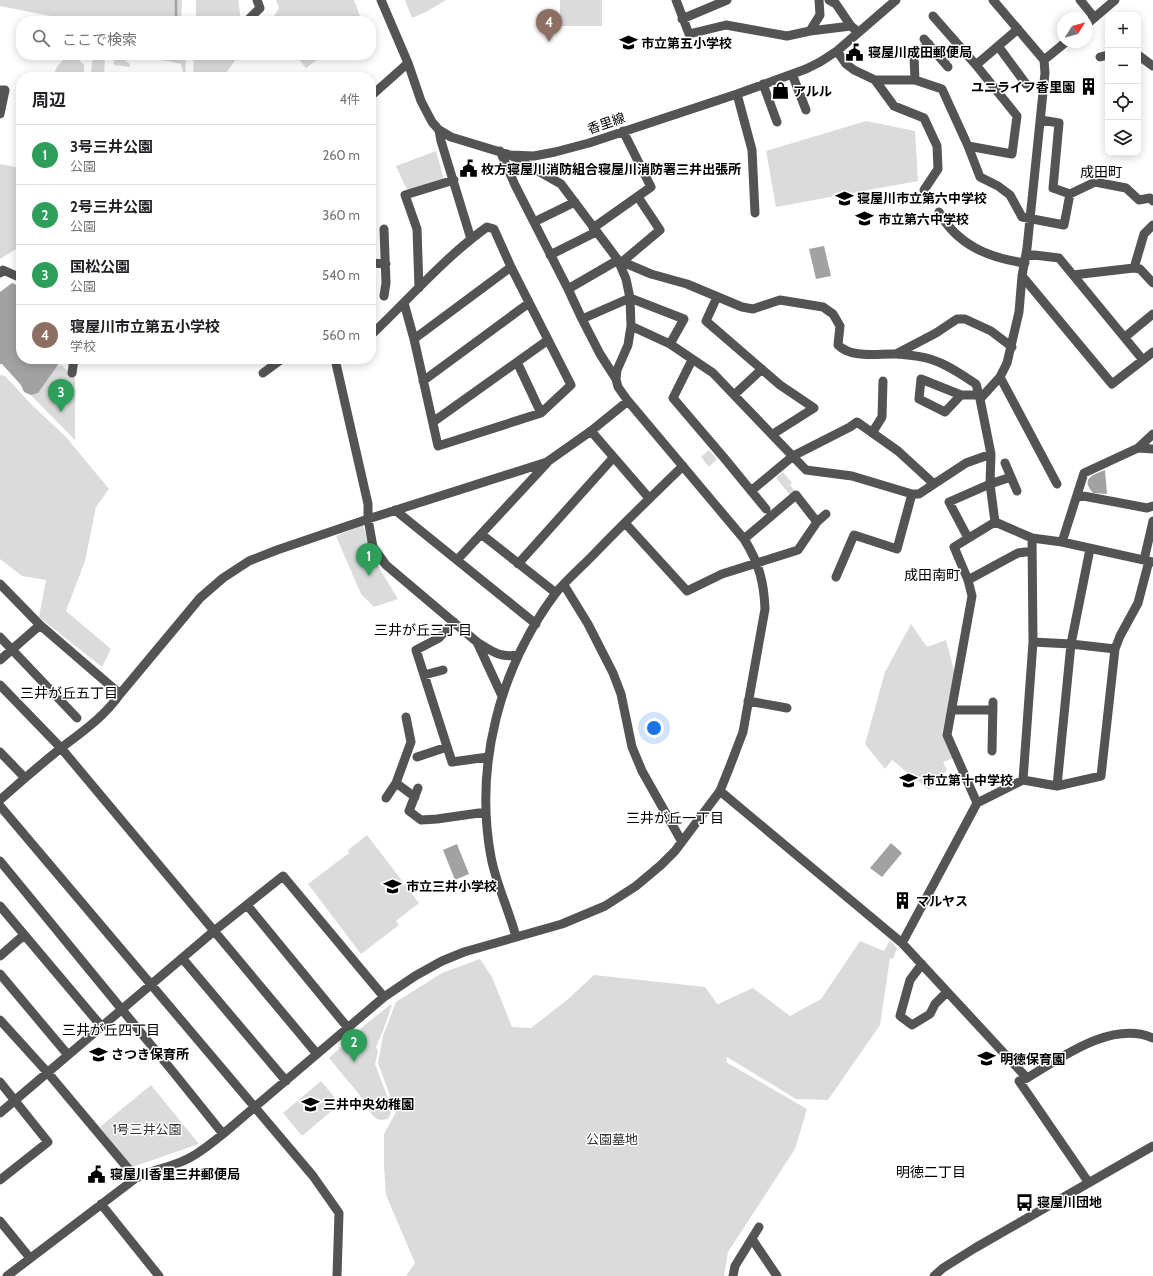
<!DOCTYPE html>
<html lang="ja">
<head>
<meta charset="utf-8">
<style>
  body { margin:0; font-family:Cabin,"Noto Sans JP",sans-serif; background:#f2f2f2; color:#202124 }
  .controls { position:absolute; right:12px; top:12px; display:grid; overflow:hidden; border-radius:8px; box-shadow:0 2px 10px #0003 }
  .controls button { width:36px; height:36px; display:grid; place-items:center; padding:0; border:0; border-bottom:1px solid #e0e0e0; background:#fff; color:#202124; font:20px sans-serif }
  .compass { position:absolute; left:1057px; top:12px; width:36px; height:36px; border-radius:50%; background:#fff; box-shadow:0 2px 10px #0003; rotate:53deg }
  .you { position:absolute; left:654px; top:728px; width:14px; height:14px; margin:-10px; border:3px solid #fff; border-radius:50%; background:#1a73e8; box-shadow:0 0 0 6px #1a73e833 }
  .badge { display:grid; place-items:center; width:26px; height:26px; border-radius:50%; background:#000; color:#fff; font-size:13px; font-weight:700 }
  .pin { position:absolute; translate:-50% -33px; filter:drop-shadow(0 1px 2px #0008) }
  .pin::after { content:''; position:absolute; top:21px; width:14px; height:12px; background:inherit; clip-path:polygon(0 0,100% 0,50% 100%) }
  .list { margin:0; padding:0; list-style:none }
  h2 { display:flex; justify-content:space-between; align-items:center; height:52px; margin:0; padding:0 16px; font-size:17px }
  h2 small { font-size:13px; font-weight:400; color:#757577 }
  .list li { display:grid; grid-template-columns:26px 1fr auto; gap:12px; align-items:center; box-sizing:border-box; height:60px; padding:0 16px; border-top:1px solid #e0e0e0 }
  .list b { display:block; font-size:15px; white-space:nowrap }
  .list p { margin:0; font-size:13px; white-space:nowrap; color:#757577 }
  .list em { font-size:13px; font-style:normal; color:#757577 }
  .icon { flex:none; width:22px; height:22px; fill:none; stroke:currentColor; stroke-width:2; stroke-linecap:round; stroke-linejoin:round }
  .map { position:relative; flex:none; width:1153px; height:1276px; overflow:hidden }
  .search { position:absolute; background:#fff; box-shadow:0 2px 10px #0003; left:16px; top:16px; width:360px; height:44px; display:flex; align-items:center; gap:10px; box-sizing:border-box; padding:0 14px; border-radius:16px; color:#757577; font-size:15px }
  .panel { position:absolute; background:#fff; box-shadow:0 2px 10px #0003; left:16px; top:72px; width:360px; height:292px; border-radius:16px }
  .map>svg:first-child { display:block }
</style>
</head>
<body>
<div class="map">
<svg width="1153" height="1276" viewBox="0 0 1153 1276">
  <rect width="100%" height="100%" fill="#fff"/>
  <path fill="#dbdbdb" d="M0 0H175V21H54V20L61 18 0 6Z
    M176 0H182L181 21H177Z
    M196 0H238L240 12V21H196Z
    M276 0H354L362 21H271L279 8Z
    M405 0H446L426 12 412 18Z
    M560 0H602V26H560Z
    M98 55H102L105 58 104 77H91L92 62Z
    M118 55H125L122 56V58L130 64V67L114 65 113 63Z
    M138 55H176L186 57 185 77H184L181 64Z
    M194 55H239L223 77H193Z
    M295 55H324L306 68Z
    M71 57H76L84 65V77H54C55 67 61 59 71 57Z
    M866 121 915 131 918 181 776 207 766 151Z
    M436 151 443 176V179L410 191 406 188 396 166Z
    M0 164 21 168V246L0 259Z
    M61 365 75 377V440L21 385Z
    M0 375 5 376 32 405 66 437 109 489 96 507 85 561 66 611 111 649 102 667 39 617 46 580 22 576 0 559Z
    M709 450 717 459 709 467 701 457Z
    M783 472 792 483 790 485 795 491 790 495 776 478Z
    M363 525 373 558 398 599 374 607 361 594 336 536Z
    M911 624 927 647 946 640 955 674 942 733 954 758 943 762 947 770 929 790 892 760 885 769 865 744 885 672Z
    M367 835 419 903 396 921 399 925 361 954 308 884 349 853 348 850Z
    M890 940 897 948 893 959 890 958 880 1025 828 1100 796 1099 727 1057 726 1062 807 1109 795 1149 728 1252 724 1276H406L415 1263 386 1195 384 1167V1134L396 1112 378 1063 383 1036 396 1002 442 973 480 959 492 977 512 1027 531 1028 567 1000 594 975 705 987 718 1005V1004L753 988 790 1016 821 999 860 941 884 951Z
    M390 1005H392L381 1036 378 1042 376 1047 378 1051 375 1064 391 1106V1113L388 1119 382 1120 377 1119 372 1115 358 1093 329 1058 366 1024Z
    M321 1081 340 1104 302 1136 283 1113Z
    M151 1085 199 1144 132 1167 100 1127Z"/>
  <path fill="#a2a2a2" d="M824 246 831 276 816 279 809 249Z
    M12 283 21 287V359H59L60 362 38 393 31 395 24 392 21 385 2 364H0V292Z
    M1105 470 1107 494 1093 493C1080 478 1093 475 1105 470Z
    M891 843 902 853 882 877 870 868Z
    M457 844 469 874 455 880 443 850Z"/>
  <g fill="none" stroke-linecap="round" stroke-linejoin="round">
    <path stroke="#a2a2a2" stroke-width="2.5" d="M176 0V21"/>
    <path stroke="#545454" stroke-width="9" d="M381 0 408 63 421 101 432 122 439 130 451 137 510 155 534 156 555 152 589 143 737 94 806 69 820 62 837 51 896 0
      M676 0 689 34 726 25 787 36 810 31 851 26 858 32
      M829 0 836 4 851 26
      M993 0 1044 60 1045 73 1027 248 1022 276 1019 312 1007 363 1000 377 980 399 991 454 990 484 995 522
      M1080 0 1094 17
      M933 16 976 65 1017 116 1012 154 968 146
      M682 19 727 0
      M247 21 260 8 257 0
      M1087 24 1115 0
      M810 31 820 15 819 0
      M924 39 948 67
      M998 46 1026 84
      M837 51 846 64 854 70 875 80H915L942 89 968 146 980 177 998 186 1010 195 1022 217 1064 225 1070 194
      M1138 55 1153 66
      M1100 57 1108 55
      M1044 60 1066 42
      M976 65 1018 29
      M792 74 806 110
      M232 77H235
      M875 80 894 106 924 118 937 146 938 169 924 190
      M915 80 914 57 929 44
      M763 84 777 122
      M0 90H5L0 114
      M737 94 752 150 755 213
      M371 96 408 63
      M1041 120 1059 123 1053 188 1070 194 1095 182 1126 188 1139 200 1150 198 1153 201
      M439 130 441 141 471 239
      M500 151 515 185 568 289 582 319 600 354 616 379
      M939 212C957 245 989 258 1025 263
      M534 222 575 202
      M593 228 651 187 623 131
      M1026 254 1059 258 1073 275
      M550 255 596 232
      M618 260 651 274 687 284 742 307 753 309 780 300 823 307 833 314 840 326 838 345C852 359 879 353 897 354 907 355 920 356 930 359 947 364 962 375 976 384L980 399
      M622 262 660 230 638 197
      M371 263 386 264
      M1134 268 1144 234 1153 225
      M0 273 3 270 21 278
      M1022 276 1112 384 1143 360
      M1153 283 1140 269 1134 268 1073 275 1143 360 1153 352
      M419 288 417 229 405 195 454 180
      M568 289 618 260
      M384 296 386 283 384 229
      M717 297 706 321 780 385 814 408 773 434
      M582 319 630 298 684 319 670 344
      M631 326 670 344 713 373 734 395
      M371 335C409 299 444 258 487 227L494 229 511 267 571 385 541 413 438 446 414 339 404 303
      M1125 337 1153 314
      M414 339 511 267
      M896 354 936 333 957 319H965L991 331 1012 347
      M335 359 368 504V519L373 547 386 565 477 642 502 696
      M692 360 673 398 725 459 766 509
      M517 362 541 413
      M762 369 734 395 806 470 852 476 912 494
      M72 373 74 359
      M263 373 282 359
      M1000 377 1057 484
      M423 381 529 303
      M961 395 921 379 919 399 945 412 961 395H979
      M433 422 548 340
      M591 431 649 498
      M872 433 882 417 883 381
      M1138 448 1153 449
      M1005 463 1017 491
      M934 484 966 463 991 454
      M751 491 793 456 850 427 857 422 898 451 934 484 919 494H912L897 549 854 535 836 577
      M1078 495 1147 508 1153 506
      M395 510 536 624
      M995 522 1032 538 1062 542 1153 562
      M625 523 687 591 722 574 798 550 817 522 826 514
      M481 534 556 593
      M968 538 949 502 990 484 1011 477
      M744 539 796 495 817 522
      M1062 542 1084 473 1138 448 1153 434
      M457 560 547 463
      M1144 560 1153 521
      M518 564 613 458
      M968 580 1018 553 1032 551
      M0 584 40 625 120 694
      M564 585 588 624 613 673 621 694 632 747 642 771 682 842
      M454 622 439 638 416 650 452 762 488 757
      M0 637 77 718
      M477 642C493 652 500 658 518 655
      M1033 642 1071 644 1115 649
      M0 660 40 625
      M424 675 443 670
      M0 685 61 748 317 1054
      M748 701 787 708
      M952 710H993
      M992 751 993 702
      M0 752 25 778
      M417 757 447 747
      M1023 780 1033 642 1032 538
      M396 783 415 797
      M1057 786 1071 644 1090 549
      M418 788 409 811 421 820 437 819 486 812
      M720 791 902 943 1027 1078C1061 1058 1111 1020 1153 1038
      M386 798 396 783 411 742 406 717
      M0 800C20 782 40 765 61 748 82 732 105 716 120 694L200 598 223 578 249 561 277 550 368 519 547 462 591 431 628 401
      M977 803 947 735 972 596 968 580 954 547 995 522
      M0 806 313 1176 339 1213 337 1276
      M0 861 174 1073 223 1134
      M247 905 348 1028
      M0 906 102 1027
      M516 937C509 910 496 884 491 857 474 765 500 668 555 594 567 579 584 565 597 551 625 522 654 494 683 466
      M902 943 977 803 1023 780 1057 786 1101 776 1115 649 1120 636 1138 603 1149 561
      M0 956 24 935
      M182 958 286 1081
      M922 964 910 980 900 1016 912 1025 930 1014 935 1004 947 992
      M0 974 68 1055
      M0 1020 48 1073 136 1178
      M1027 1078 1019 1081 1089 1183
      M0 1082 48 1142 0 1180
      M0 1113 214 931 283 876 384 997
      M101 1204 159 1276
      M0 1221 30 1258
      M752 1239 777 1276
      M7 1276 136 1178C151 1170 168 1168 183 1161 198 1155 210 1144 223 1134L384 997 415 976 442 961 464 952 562 924 605 906 636 886 661 865 675 851 720 791 730 766 743 732 765 609C764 582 759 563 744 539L628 401 618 387 616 379 617 370 628 345 631 326 630 298 626 279 618 260 561 184 510 155
      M733 1276 735 1266 759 1227
      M934 1276 943 1268 975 1248 1153 1146"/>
  </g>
  <defs>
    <symbol id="school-bare" viewBox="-9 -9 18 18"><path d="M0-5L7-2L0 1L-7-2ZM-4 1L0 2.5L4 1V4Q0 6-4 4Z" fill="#000" stroke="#fff" stroke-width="2.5" paint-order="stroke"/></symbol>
    <symbol id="civic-bare" viewBox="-9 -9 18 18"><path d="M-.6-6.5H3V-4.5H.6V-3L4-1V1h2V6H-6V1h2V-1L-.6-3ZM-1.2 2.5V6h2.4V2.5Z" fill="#000" stroke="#fff" stroke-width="2.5" paint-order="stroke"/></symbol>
    <symbol id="building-bare" viewBox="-9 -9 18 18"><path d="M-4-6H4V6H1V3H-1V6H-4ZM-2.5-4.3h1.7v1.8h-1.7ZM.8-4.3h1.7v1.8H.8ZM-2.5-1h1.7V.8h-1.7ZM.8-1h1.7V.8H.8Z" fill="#000" stroke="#fff" stroke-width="2.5" paint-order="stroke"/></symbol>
    <symbol id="shop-bare" viewBox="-9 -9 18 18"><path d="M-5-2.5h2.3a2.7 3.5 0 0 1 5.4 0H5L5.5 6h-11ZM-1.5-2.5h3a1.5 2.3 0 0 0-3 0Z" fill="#000" stroke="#fff" stroke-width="2.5" paint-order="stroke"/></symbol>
    <symbol id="bus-bare" viewBox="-9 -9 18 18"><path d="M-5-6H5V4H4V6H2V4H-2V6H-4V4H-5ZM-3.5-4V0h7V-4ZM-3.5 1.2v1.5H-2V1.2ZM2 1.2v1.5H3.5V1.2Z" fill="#000" stroke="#fff" stroke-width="2.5" paint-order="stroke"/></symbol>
  </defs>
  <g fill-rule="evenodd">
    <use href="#school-bare" x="616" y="30" width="25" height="25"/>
    <use href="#civic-bare" x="842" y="40" width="25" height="25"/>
    <use href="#building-bare" x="1076" y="74" width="25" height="25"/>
    <use href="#shop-bare" x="768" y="78" width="25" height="25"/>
    <use href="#civic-bare" x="456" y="156" width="25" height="25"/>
    <use href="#school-bare" x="832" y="186" width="25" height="25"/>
    <use href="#school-bare" x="852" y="206" width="25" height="25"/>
    <use href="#school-bare" x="896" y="768" width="25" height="25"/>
    <use href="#school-bare" x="380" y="874" width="25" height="25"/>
    <use href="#building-bare" x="890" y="888" width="25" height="25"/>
    <use href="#school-bare" x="86" y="1042" width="25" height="25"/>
    <use href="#school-bare" x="974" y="1046" width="25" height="25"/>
    <use href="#school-bare" x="298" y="1092" width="25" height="25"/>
    <use href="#civic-bare" x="84" y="1162" width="25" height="25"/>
    <use href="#bus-bare" x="1012" y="1190" width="25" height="25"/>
  </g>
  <g text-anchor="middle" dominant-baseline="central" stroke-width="3" stroke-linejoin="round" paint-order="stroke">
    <g font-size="13" font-weight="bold" fill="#000" stroke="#fff" text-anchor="start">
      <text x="641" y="43">市立第五小学校</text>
      <text x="868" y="52">寝屋川成田郵便局</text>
      <text x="1075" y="87" text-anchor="end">ユニライフ香里園</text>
      <text x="793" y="91">アルル</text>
      <text x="481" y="169">枚方寝屋川消防組合寝屋川消防署三井出張所</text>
      <text x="857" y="198">寝屋川市立第六中学校</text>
      <text x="878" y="219">市立第六中学校</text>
      <text x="922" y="780">市立第十中学校</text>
      <text x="406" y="886">市立三井小学校</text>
      <text x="916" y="901">マルヤス</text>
      <text x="111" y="1054">さつき保育所</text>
      <text x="1000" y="1059">明徳保育園</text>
      <text x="323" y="1104">三井中央幼稚園</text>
      <text x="110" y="1174">寝屋川香里三井郵便局</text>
      <text x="1037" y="1202">寝屋川団地</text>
    </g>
    <g font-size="13" fill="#000" stroke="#fff">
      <text transform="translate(606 123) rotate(-19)">香里線</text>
    </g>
    <g font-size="13" fill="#323232" stroke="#fff">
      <text x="147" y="1129">1号三井公園</text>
      <text x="612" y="1139">公園墓地</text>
    </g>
    <g font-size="14" fill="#000" stroke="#fff">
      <text x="1101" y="172">成田町</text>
      <text x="932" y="575">成田南町</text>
      <text x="423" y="630">三井が丘三丁目</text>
      <text x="69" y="693">三井が丘五丁目</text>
      <text x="675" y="818">三井が丘一丁目</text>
      <text x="111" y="1030">三井が丘四丁目</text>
      <text x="931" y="1172">明徳二丁目</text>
    </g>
  </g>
</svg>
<div class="controls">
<button>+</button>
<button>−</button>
<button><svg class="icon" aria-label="locate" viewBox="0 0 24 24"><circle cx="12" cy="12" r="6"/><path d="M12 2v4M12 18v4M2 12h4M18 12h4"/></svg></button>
<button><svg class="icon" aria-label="layers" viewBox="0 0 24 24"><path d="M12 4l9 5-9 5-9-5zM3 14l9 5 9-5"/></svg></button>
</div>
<svg class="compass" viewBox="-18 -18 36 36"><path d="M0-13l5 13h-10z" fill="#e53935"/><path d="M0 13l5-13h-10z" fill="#757577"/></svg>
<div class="you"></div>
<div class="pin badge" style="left:369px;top:576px;background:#2e9e5b">1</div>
<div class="pin badge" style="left:354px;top:1062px;background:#2e9e5b">2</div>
<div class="pin badge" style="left:61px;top:412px;background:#2e9e5b">3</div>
<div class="pin badge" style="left:549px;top:42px;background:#8d6e63">4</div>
<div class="search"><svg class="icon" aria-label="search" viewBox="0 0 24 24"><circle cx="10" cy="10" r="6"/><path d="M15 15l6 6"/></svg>ここで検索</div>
<section class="panel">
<h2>周辺<small>4件</small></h2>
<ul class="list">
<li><span class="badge" style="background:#2e9e5b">1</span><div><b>3号三井公園</b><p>公園</p></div><em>260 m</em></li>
<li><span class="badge" style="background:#2e9e5b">2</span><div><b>2号三井公園</b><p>公園</p></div><em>360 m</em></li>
<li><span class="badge" style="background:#2e9e5b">3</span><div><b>国松公園</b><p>公園</p></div><em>540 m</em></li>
<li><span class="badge" style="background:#8d6e63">4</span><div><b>寝屋川市立第五小学校</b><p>学校</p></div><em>560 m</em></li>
</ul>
</section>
</div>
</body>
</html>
